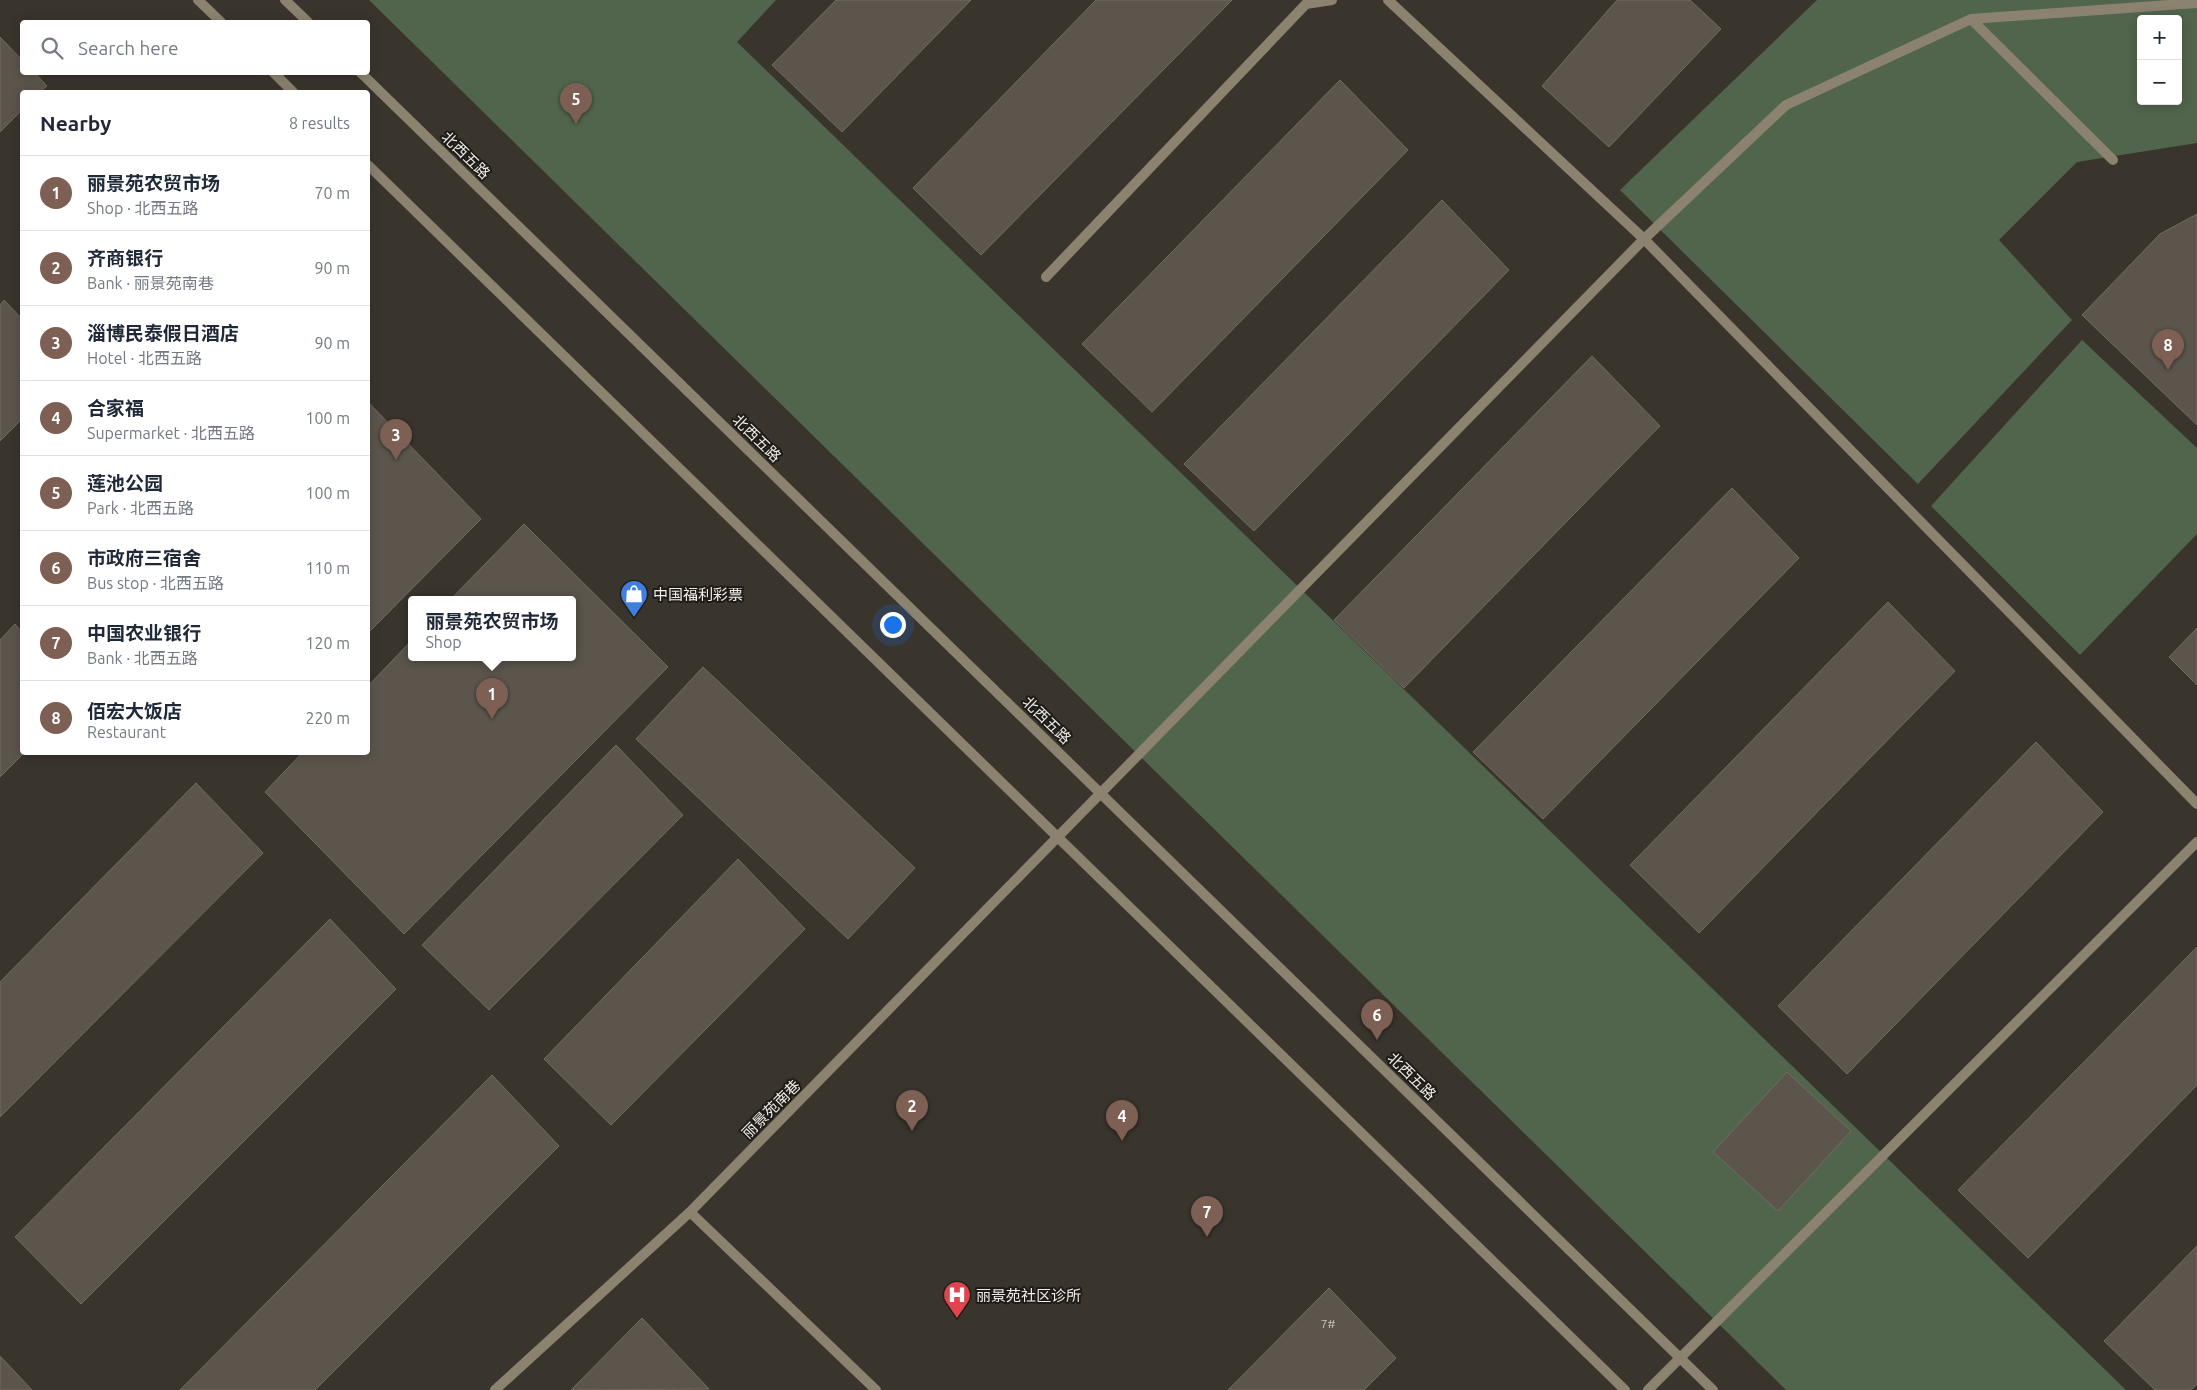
<!DOCTYPE html>
<html lang="en">
<head>
<meta charset="utf-8">
<style>
  body { margin:0; font-family:Ubuntu,"Noto Sans SC",sans-serif; background:#f2f2f3; color:#1f2937 }
  .controls { position:absolute; right:15px; top:15px; display:grid; overflow:hidden; border-radius:5px; box-shadow:0 2px 12px #0003 }
  .controls button { width:45px; height:45px; display:grid; place-items:center; padding:0; border:0; border-bottom:1px solid #e0e1e3; background:#fff; color:#1f2937; font:25px sans-serif }
  .you { position:absolute; left:892px; top:624px; width:18px; height:18px; margin:-12px; border:4px solid #fff; border-radius:50%; background:#1a73e8; box-shadow:0 0 0 8px #1a73e833 }
  .badge { display:grid; place-items:center; width:32px; height:32px; border-radius:50%; background:#7d5f54; color:#fff; font-size:16px; font-weight:700 }
  .pin { position:absolute; translate:-50% -41px; filter:drop-shadow(0 1px 2px #0008) }
  .pin::after { content:''; position:absolute; top:26px; width:18px; height:15px; background:inherit; clip-path:polygon(0 0,100% 0,50% 100%) }
  .popup { position:absolute; left:408px; top:596px; width:168px; height:65px; box-sizing:border-box; display:grid; place-content:center; border-radius:5px; background:#fff; filter:drop-shadow(0 1px 4px #0005); font-size:16px; white-space:nowrap; color:#747a83 }
  .popup b { font-size:19px; color:#1f2937 }
  .popup::after { content:''; position:absolute; left:50%; top:100%; margin-left:-10px; border:10px solid transparent; border-top-color:#fff }
  .list { margin:0; padding:0; list-style:none }
  h2 { display:flex; justify-content:space-between; align-items:center; height:65px; margin:0; padding:0 20px; font-size:21px }
  h2 small { font-size:16px; font-weight:400; color:#747a83 }
  .list li { display:grid; grid-template-columns:32px 1fr auto; gap:15px; align-items:center; box-sizing:border-box; height:75px; padding:0 20px; border-top:1px solid #e0e1e3 }
  .list b { display:block; font-size:19px; white-space:nowrap }
  .list p { margin:0; font-size:16px; white-space:nowrap; color:#747a83 }
  .list em { font-size:16px; font-style:normal; color:#747a83 }
  .icon { flex:none; width:28px; height:28px; fill:none; stroke:currentColor; stroke-width:2; stroke-linecap:round; stroke-linejoin:round }
  .map { position:relative; flex:none; width:2197px; height:1390px; overflow:hidden }
  .search { position:absolute; background:#fff; box-shadow:0 2px 12px #0003; left:20px; top:20px; width:350px; height:55px; display:flex; align-items:center; gap:12px; box-sizing:border-box; padding:0 18px; border-radius:5px; color:#747a83; font-size:19px }
  .panel { position:absolute; background:#fff; box-shadow:0 2px 12px #0003; left:20px; top:90px; width:350px; height:665px; border-radius:5px }
  .map>svg:first-child { display:block }
</style>
</head>
<body>
<div class="map">
<svg width="2197" height="1390" viewBox="0 0 2197 1390">
  <rect width="100%" height="100%" fill="#39342c"/>
  <path fill="#51654c" fill-rule="evenodd" d="M369 0H776L737 42 2126 1390H1786Z
    M1817 0H2197V143L2077 162 1999 240 2072 320 1918 484 1620 190ZM2141 19H2178V101H2141Z
    M2082 340 2197 448V534L2080 655 1931 506Z"/>
  <path fill="#5b554c" stroke="#736c63" d="M836 0H971L842 132 772 65Z
    M1096 0H1232L981 255 913 188Z
    M1617 0H1690L1721 29 1609 147 1542 86Z
    M0 37 22 60V72H34L47 86 40 92H22V110L0 132Z
    M1340 80 1408 150 1152 412 1082 344Z
    M1442 200 1509 270 1254 531 1184 464Z
    M2197 214V425L2082 315 2160 234Z
    M4 300 22 319V419L0 441V305Z
    M1592 356 1660 426 1404 688 1334 620Z
    M368 402 481 519 368 633Z
    M1732 488 1799 558 1543 819 1473 752Z
    M524 524 668 667 404 934 265 792 303 752H368V686L412 640V658H572V600H450Z
    M1888 602 1955 671 1699 933 1630 865Z
    M15 624 22 632V752H25L0 777V640Z
    M2197 628V685L2169 657Z
    M703 667 915 868 848 939 636 739Z
    M2036 742 2103 812 1847 1074 1778 1006Z
    M616 745 683 815 489 1010 422 945Z
    M196 783 263 853 0 1117V982Z
    M738 859 805 929 611 1125 544 1059Z
    M330 919 396 989 81 1304 15 1237Z
    M2197 947V1085L2028 1258 1958 1190Z
    M1787 1072 1851 1131 1778 1211 1713 1152Z
    M492 1075 559 1146 315 1390H180Z
    M2197 1246V1384L2191 1390H2155L2104 1341Z
    M1329 1288 1396 1358 1364 1390H1228Z
    M642 1318 709 1389 571 1390Z
    M0 1356 32 1390H0Z"/>
  <g fill="none" stroke-linecap="round" stroke-linejoin="round">
    <path stroke="#8b8370" stroke-width="10" d="M1388 0 1644 239 2197 804
      M1971 19 2113 160
      M1046 277 1306 4 1332 0
      M690 1212 876 1390
      M495 1390 690 1212 1644 239 1786 105 1971 19 2197 3
      M1648 1390 2197 842"/>
    <path stroke="#8b8370" stroke-width="10" d="M198 0 221 22
      M285 0 308 22
      M273 72 293 92
      M360 72 1713 1390
      M368 165 1625 1390"/>
  </g>
  <defs>
    <symbol id="shop-pin" viewBox="-11 -11 22 30"><path d="M0 17L-7.5 6A9.5 9.5 0 1 1 7.5 6Z" fill="#3f7fe0" stroke="#1e1c18"/><path d="M-5-2.5h2.3a2.7 3.5 0 0 1 5.4 0H5L5.5 6h-11ZM-1.5-2.5h3a1.5 2.3 0 0 0-3 0Z" fill="#fff"/></symbol>
    <symbol id="hospital-pin" viewBox="-11 -11 22 30"><path d="M0 17L-7.5 6A9.5 9.5 0 1 1 7.5 6Z" fill="#e0444e" stroke="#1e1c18"/><path d="M-5-5h3v3.5h4V-5h3V5h-3V1.5h-4V5h-3Z" fill="#fff"/></symbol>
  </defs>
  <g fill-rule="evenodd">
    <use href="#shop-pin" x="618" y="578" width="32" height="43"/>
    <use href="#hospital-pin" x="941" y="1279" width="32" height="43"/>
  </g>
  <g text-anchor="middle" dominant-baseline="central" stroke-width="4" stroke-linejoin="round" paint-order="stroke">
    <g font-size="12" fill="#cbc6c0">
      <text x="1328" y="1323">7#</text>
    </g>
    <g font-size="15" fill="#f0ece7" stroke="#1e1c18">
      <text transform="translate(466 155) rotate(44)">北西五路</text>
      <text transform="translate(757 438) rotate(44)">北西五路</text>
      <text transform="translate(1047 720) rotate(44)">北西五路</text>
      <text transform="translate(1412 1076) rotate(44)">北西五路</text>
      <text transform="translate(771 1109) rotate(-45)">丽景苑南巷</text>
    </g>
    <g font-size="15" fill="#f0ece7" stroke="#1e1c18" text-anchor="start">
      <text x="653" y="594">中国福利彩票</text>
      <text x="976" y="1295">丽景苑社区诊所</text>
    </g>
  </g>
</svg>
<div class="controls">
<button>+</button>
<button>−</button>
</div>
<div class="you"></div>
<div class="pin badge" style="left:492px;top:719px">1</div>
<div class="popup"><b>丽景苑农贸市场</b>Shop</div>
<div class="pin badge" style="left:912px;top:1131px">2</div>
<div class="pin badge" style="left:396px;top:460px">3</div>
<div class="pin badge" style="left:1122px;top:1141px">4</div>
<div class="pin badge" style="left:576px;top:124px">5</div>
<div class="pin badge" style="left:1377px;top:1040px">6</div>
<div class="pin badge" style="left:1207px;top:1237px">7</div>
<div class="pin badge" style="left:2168px;top:370px">8</div>
<div class="search"><svg class="icon" aria-label="search" viewBox="0 0 24 24"><circle cx="10" cy="10" r="6"/><path d="M15 15l6 6"/></svg>Search here</div>
<section class="panel">
<h2>Nearby<small>8 results</small></h2>
<ul class="list">
<li><span class="badge">1</span><div><b>丽景苑农贸市场</b><p>Shop · 北西五路</p></div><em>70 m</em></li>
<li><span class="badge">2</span><div><b>齐商银行</b><p>Bank · 丽景苑南巷</p></div><em>90 m</em></li>
<li><span class="badge">3</span><div><b>淄博民泰假日酒店</b><p>Hotel · 北西五路</p></div><em>90 m</em></li>
<li><span class="badge">4</span><div><b>合家福</b><p>Supermarket · 北西五路</p></div><em>100 m</em></li>
<li><span class="badge">5</span><div><b>莲池公园</b><p>Park · 北西五路</p></div><em>100 m</em></li>
<li><span class="badge">6</span><div><b>市政府三宿舍</b><p>Bus stop · 北西五路</p></div><em>110 m</em></li>
<li><span class="badge">7</span><div><b>中国农业银行</b><p>Bank · 北西五路</p></div><em>120 m</em></li>
<li><span class="badge">8</span><div><b>佰宏大饭店</b><p>Restaurant</p></div><em>220 m</em></li>
</ul>
</section>
</div>
</body>
</html>
